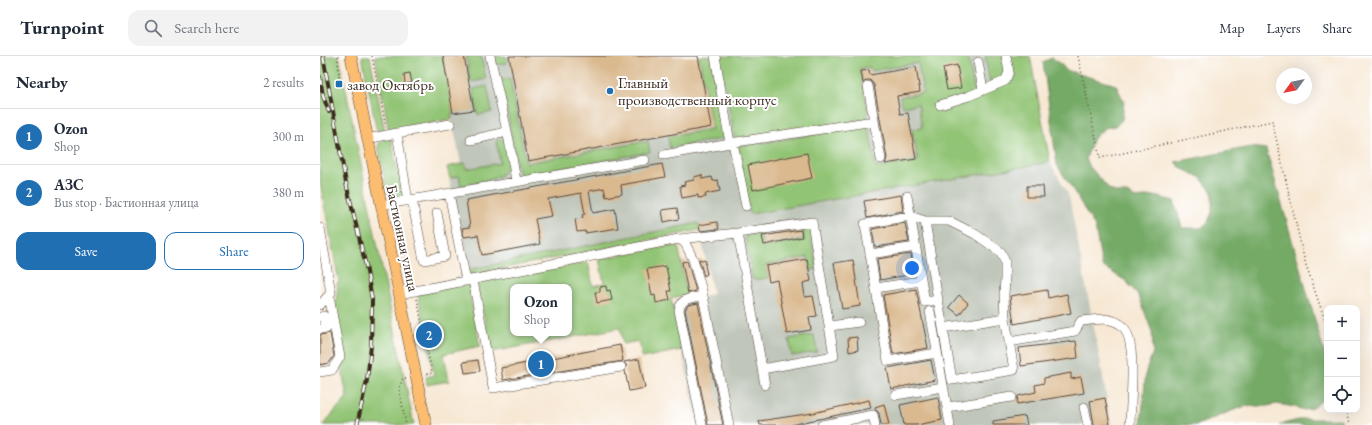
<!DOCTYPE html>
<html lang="en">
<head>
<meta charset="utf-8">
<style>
  body { margin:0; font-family:"EB Garamond",serif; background:#f2f2f3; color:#1f2937 }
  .controls { position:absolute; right:12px; bottom:12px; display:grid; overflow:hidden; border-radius:8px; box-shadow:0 4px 16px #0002 }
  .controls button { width:36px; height:36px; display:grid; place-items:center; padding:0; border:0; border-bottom:1px solid #e0e1e3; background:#fff; color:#1f2937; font:20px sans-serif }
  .compass { position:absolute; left:956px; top:12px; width:36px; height:36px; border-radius:50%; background:#fff; box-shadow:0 4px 16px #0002; rotate:237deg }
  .you { position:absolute; left:592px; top:212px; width:14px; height:14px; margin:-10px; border:3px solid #fff; border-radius:50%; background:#1a73e8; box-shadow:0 0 0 6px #1a73e833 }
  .badge { display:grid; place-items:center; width:26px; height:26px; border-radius:50%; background:#1f6fb2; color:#fff; font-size:13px; font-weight:700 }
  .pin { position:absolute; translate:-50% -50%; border:2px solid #fff; box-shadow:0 1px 4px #0006 }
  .popup { position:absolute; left:190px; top:228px; width:62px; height:52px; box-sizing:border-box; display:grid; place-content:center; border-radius:8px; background:#fff; filter:drop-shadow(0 1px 3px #0005); font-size:13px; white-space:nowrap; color:#747a83 }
  .popup b { font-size:15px; color:#1f2937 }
  .popup::after { content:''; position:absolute; left:50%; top:100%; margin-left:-8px; border:8px solid transparent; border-top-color:#fff }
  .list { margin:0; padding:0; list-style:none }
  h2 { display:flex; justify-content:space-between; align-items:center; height:52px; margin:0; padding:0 16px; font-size:17px }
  h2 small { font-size:13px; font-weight:400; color:#747a83 }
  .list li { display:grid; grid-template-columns:26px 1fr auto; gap:12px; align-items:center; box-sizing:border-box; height:56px; padding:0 16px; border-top:1px solid #e0e1e3 }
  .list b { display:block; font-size:15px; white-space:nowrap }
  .list p { margin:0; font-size:13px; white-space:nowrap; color:#747a83 }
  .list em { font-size:13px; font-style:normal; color:#747a83 }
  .actions { display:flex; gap:8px; padding:12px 16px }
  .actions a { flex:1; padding:9px 0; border:1px solid #1f6fb2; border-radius:12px; text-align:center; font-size:14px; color:#1f6fb2 }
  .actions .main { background:#1f6fb2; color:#fff }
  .icon { flex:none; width:22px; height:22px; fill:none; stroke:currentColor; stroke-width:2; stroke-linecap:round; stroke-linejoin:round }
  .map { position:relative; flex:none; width:1052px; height:369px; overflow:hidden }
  header { display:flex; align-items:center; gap:24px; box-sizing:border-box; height:56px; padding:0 20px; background:#fff; border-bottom:1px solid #e0e1e3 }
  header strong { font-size:19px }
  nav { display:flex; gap:22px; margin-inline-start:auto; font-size:14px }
  .search { width:280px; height:36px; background:#f2f2f3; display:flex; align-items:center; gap:10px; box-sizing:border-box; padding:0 14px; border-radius:12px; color:#747a83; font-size:15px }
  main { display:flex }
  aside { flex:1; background:#fff }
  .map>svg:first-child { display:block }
</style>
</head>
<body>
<header>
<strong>Turnpoint</strong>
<div class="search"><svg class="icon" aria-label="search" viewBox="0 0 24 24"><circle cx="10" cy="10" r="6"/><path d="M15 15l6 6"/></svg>Search here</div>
<nav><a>Map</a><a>Layers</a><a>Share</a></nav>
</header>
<main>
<aside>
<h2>Nearby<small>2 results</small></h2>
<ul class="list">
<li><span class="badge">1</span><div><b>Ozon</b><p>Shop</p></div><em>300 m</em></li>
<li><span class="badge">2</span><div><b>АЗС</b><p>Bus stop · Бастионная улица</p></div><em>380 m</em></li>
</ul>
<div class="actions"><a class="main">Save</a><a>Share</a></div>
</aside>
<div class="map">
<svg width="1052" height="369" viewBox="0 0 1052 369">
  <rect width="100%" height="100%" fill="#fff"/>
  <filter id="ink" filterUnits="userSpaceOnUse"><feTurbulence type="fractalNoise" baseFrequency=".025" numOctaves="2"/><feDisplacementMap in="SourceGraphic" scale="8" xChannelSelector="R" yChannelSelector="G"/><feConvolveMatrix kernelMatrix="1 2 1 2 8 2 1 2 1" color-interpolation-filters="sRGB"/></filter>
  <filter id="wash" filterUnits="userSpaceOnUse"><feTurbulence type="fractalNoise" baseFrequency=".012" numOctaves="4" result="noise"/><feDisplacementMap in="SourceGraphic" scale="16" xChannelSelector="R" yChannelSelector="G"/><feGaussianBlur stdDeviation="0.9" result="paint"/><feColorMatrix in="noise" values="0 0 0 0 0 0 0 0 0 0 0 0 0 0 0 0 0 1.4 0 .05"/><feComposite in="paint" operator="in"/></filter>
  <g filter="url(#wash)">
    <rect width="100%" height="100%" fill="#f7e8d4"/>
    <path fill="#c0c6ba" d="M123 0H710L730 106 749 140 781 309 791 369H378L352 249 393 238 378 167 147 214 127 111 141 108 131 58 133 57Z"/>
    <path fill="#92c474" stroke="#667749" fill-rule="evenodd" d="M0 0H19L94 369H3L27 341 21 308 24 304 13 246 17 245C16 237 18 234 17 227L19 226 0 126Z
      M42 0H50L65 76H59L56 72Z
      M55 0H123L133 57 131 58 132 63 69 75Z
      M146 0H161L166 23 151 26Z
      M174 0H186L187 7 176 9Z
      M379 0H391L406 82 350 92 348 81 392 73Z
      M399 0H648L654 34 687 26 689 0H710L730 106 430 158 417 90 455 85 546 69 549 73 556 112 598 105 592 73 602 72 598 48 582 51 580 41 603 37 598 7 551 15 550 11 540 12 548 57 546 63 415 83Z
      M665 0H684L686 13 682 21 670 27Z
      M190 22 206 107 328 85 330 96 199 120 185 43 182 44 178 24Z
      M167 30 172 56 158 59 153 33Z
      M71 82 78 118 82 120 83 140C77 144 71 143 67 137L58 89 63 83Z
      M176 83H183L184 84C200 125 170 123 141 130L139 120 130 122 127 111 145 107 146 113 180 107Z
      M378 167 380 174 148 219 147 214Z
      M489 168 497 213 491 214 488 201 446 209 448 222 433 224 425 180 440 177 443 191 484 183 481 170Z
      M358 188 367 239 351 242 361 294 322 302 319 285 303 288 300 272 171 296 157 227 268 206 273 230 284 227 279 203ZM193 231H249V277H193Z
      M148 228 160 290 124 298 129 325 107 329 106 321 114 319 98 238Z
      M494 279 497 296 472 300 469 283Z"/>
    <path fill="#75aa66" stroke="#586a42" d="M732 2 740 7 746 14 796 29 804 46 802 64 795 70 785 72 778 78 772 85 766 103 770 111 789 133 797 137H807L815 142 834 140 854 145 862 172H881L888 166 892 156V136L880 121 862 113 855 106 931 91 946 93 1007 306V340L993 352 984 354 975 351 957 348 947 350H928L919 352 877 369H821L826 315 833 296 832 276 819 240 806 225 782 210 775 171 755 137 737 109 723 6Z
      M982 363H1021L1022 369H959Z"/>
    <g id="blocks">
      <path fill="#dab98f" d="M123 0H144L154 54 133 57Z
        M189 0H378L391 71 208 105Z
        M637 9 641 32 627 34 623 12Z
        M596 11 600 36 577 40 580 58 588 57 596 103 565 108 567 102 554 29 550 24H547L543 27 541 15 549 14 550 19Z
        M90 17 92 27 85 28 84 18Z
        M487 97 492 122 433 134 428 109Z
        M342 108 345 121 301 129 302 138 286 141 284 132 269 135 273 157 295 153 298 172 265 177V175L257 176 255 163 263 162 262 159 265 158 261 137 228 143 232 160 215 163 220 188 162 199 158 179 144 181 142 172 150 171 146 144Z
        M382 119V123L392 121 393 125 398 124 400 135 385 138 386 141 378 142V139L362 142 360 130 365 129 364 126 374 124V121Z
        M707 130H723L724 141H707Z
        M581 139 583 155 547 162 544 145Z
        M357 152 359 163 344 166 342 154Z
        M397 166 399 173 380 175 379 169Z
        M585 167 589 186 555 191 552 173Z
        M481 174 482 181 444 189 442 180Z
        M591 198 594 218 560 224 557 203Z
        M379 203 386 205 385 209 387 218 384 220Z
        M487 203 491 225 483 227 485 241 493 240 497 260 489 261 491 274 467 278 457 224 449 226 446 210Z
        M533 204 540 250 522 253 514 207Z
        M367 205 376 235 368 237 362 206Z
        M346 210 351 235H348L350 244 336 247 335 239 332 240 327 213Z
        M286 230 287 235 290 234 292 244 277 247 275 236H280V231Z
        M596 233 608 292 573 298 563 239Z
        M727 234 728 242 747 238 751 257 694 268 690 240Z
        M639 239 648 247 639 259 629 251Z
        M378 247 403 369H388L365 254 368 249Z
        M10 277 14 300 9 307 0 309V279Z
        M537 281 538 294 529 296 528 282Z
        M756 285 758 302 701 310 699 292Z
        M300 289 303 305 183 324 181 312Z
        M319 303 325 332 309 335 305 315 307 310 304 306Z
        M158 304 160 315 145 317 143 306Z
        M611 304 615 324 571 333 567 312Z
        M751 317V323L761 321 764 337 697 348 698 340 716 336 715 329 724 327V322Z
        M618 341 622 364 597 369H584L580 349Z
        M785 342 790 369H774L770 345Z
        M549 344 551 352 470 369H440L439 365 493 357Z
        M564 348 569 369H561L559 357 555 353V351Z
        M705 360 707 369H673V365Z"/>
    </g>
  </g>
  <g filter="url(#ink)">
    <use href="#blocks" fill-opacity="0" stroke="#574639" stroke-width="1"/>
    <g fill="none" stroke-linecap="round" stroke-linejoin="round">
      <defs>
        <path id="minor" d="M170 0 189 84 196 125
          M395 0 410 87 554 65 561 103
          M658 6 663 34
          M548 30 554 65
          M620 49 649 40 685 25 689 16 686 0
          M77 77 130 68
          M47 83 77 77 88 145
          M151 84 187 76
          M413 87 426 150
          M344 99 410 87
          M129 137 146 225
          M587 140 605 246 618 244 623 272
          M92 144 104 204 125 200 117 157
          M61 149 325 104
          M605 165 618 244
          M0 172 11 237 0 249
          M418 177 492 166 514 300 442 313
          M359 183 418 177 445 329
          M550 198 596 191
          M153 224 173 332 301 311
          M556 232 601 225
          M79 238 359 183 365 187 373 203 382 235 409 369
          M610 255 630 369
          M0 261 4 260 6 272 0 273
          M685 262 694 314 632 324 623 272Z
          M510 270 539 266
          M689 286 755 275 761 265C774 264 788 260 800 268 819 279 810 348 810 369
          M617 297 568 305 545 168 590 160 605 165H629L655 178 681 196 685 206V222L684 239 685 262
          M0 316 12 314 20 301 9 240
          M576 339 623 331
          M628 351 692 341
          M764 351 768 369
          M382 369 359 254C361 241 373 242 383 240
          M502 369 553 359 555 369"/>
        <path id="major" d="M31 0 106 369"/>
      </defs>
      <use href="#minor" stroke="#574639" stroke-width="10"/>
      <use href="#major" stroke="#574639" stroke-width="12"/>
      <path stroke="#574639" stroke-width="1.5" stroke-dasharray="1 3" stroke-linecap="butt" d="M52 0 66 71
        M758 0 780 102 952 65 985 206 1007 270
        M19 21 18 0H20
        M97 243 112 317 105 318
        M86 322H83L79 332 86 369
        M1026 354 1029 369"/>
      <use href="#minor" stroke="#fff" stroke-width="9"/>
      <use href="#major" stroke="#fcbd6f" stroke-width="11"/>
      <defs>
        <path id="rail" d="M3 0 26 127 46 210 52 244 51 290 47 324 37 369
          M0 21 3 40 9 56"/>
      </defs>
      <use href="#rail" stroke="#3b2a1e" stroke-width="4"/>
      <use href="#rail" stroke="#fff" stroke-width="2.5" stroke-dasharray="8" stroke-linecap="butt"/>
    </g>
  </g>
  <g fill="#1f6fb2" stroke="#fff" stroke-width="1.5">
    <rect x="15" y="24" width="8" height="8" rx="2"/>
    <circle cx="290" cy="35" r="4"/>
  </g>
  <g text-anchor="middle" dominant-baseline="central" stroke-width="4" stroke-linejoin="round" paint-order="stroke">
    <g font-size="15" fill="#3b2a1e" stroke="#fff" text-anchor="start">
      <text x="298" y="26">Главный<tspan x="298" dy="17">производственный корпус</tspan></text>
      <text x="27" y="28">завод Октябрь</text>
    </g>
    <g font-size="15" fill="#3b2a1e" stroke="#fff">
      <text transform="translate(83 182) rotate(78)">Бастионная улица</text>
    </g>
  </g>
</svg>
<div class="controls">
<button>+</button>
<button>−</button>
<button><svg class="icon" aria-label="locate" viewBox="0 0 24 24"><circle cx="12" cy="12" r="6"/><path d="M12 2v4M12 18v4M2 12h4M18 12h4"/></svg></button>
</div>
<svg class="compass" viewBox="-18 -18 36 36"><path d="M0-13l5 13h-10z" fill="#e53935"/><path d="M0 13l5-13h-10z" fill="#747a83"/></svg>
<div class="you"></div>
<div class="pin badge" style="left:221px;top:308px">1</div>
<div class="popup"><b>Ozon</b>Shop</div>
<div class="pin badge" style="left:109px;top:279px">2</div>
</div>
</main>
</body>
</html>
